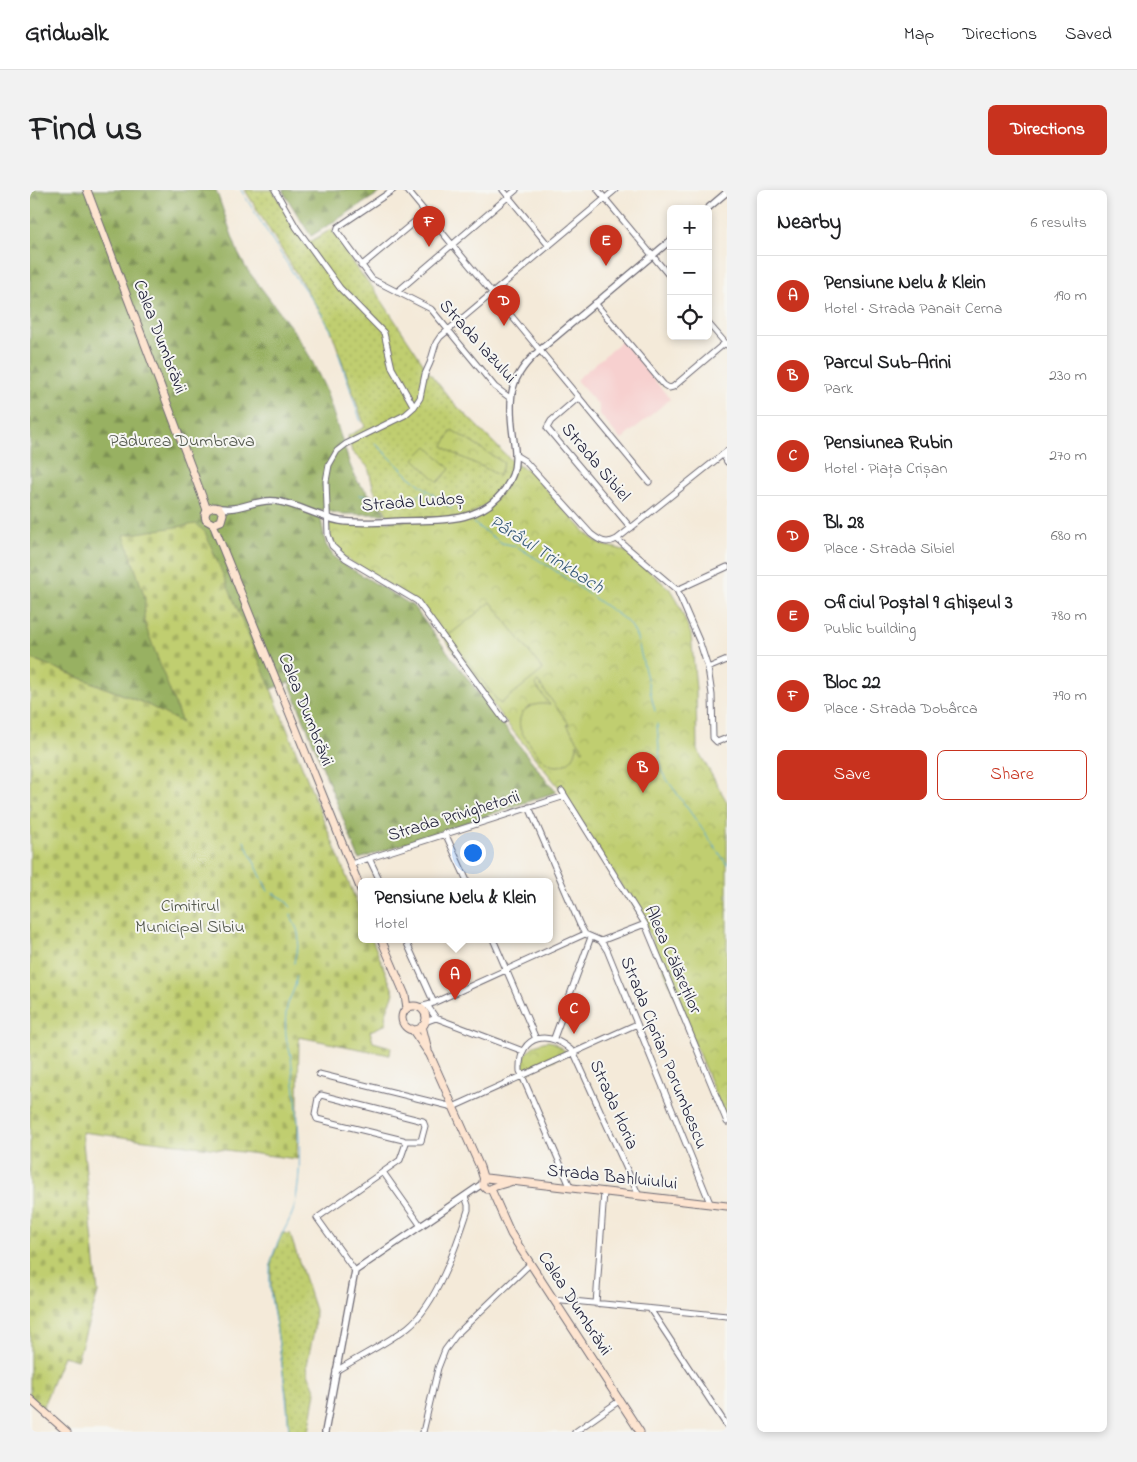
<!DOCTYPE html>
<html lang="en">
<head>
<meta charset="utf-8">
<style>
  body { margin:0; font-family:"Indie Flower",sans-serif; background:#f2f2f2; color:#202124 }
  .controls { position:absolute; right:15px; top:15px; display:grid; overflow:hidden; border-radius:8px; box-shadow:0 2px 8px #0003 }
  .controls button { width:45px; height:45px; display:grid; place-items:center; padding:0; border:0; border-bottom:1px solid #e0e0e0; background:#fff; color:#202124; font:25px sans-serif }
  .you { position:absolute; left:442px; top:662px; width:18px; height:18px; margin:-12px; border:4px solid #fff; border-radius:50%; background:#1a73e8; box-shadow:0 0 0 8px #1a73e833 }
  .badge { display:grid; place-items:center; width:32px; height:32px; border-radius:50%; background:#c8321e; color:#fff; font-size:16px; font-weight:700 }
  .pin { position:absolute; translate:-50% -41px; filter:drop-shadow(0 1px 2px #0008) }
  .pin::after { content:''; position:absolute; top:26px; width:18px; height:15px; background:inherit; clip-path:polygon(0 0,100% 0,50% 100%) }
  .popup { position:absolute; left:328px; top:688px; width:195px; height:65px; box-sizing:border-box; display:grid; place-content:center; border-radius:8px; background:#fff; filter:drop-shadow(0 1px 4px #0005); font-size:16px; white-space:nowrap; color:#757577 }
  .popup b { font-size:19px; color:#202124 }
  .popup::after { content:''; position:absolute; left:50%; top:100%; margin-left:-10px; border:10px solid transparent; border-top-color:#fff }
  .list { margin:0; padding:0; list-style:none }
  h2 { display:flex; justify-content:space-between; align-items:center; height:65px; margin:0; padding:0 20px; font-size:21px }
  h2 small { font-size:16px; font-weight:400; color:#757577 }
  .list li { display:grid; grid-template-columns:32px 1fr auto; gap:15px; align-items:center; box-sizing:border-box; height:80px; padding:0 20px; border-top:1px solid #e0e0e0 }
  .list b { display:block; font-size:19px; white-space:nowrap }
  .list p { margin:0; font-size:16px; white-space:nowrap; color:#757577 }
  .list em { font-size:16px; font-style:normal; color:#757577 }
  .actions { display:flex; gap:10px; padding:15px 20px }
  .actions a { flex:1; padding:11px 0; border:1px solid #c8321e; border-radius:8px; text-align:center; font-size:18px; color:#c8321e }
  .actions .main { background:#c8321e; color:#fff }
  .icon { flex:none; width:28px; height:28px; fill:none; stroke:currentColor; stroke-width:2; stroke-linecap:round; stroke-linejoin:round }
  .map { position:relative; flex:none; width:697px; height:1242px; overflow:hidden; border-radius:8px }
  header { display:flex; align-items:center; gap:30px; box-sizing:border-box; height:70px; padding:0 25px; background:#fff; border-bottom:1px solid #e0e0e0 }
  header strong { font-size:24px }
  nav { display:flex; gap:28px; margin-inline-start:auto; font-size:18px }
  .intro { display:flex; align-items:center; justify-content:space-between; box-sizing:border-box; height:120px; padding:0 30px }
  h1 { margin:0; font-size:35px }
  .button { padding:12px 22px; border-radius:8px; background:#c8321e; color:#fff; font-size:18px; font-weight:700 }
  main { display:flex; gap:30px; padding:0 30px }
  aside { flex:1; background:#fff; border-radius:8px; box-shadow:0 2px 8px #0003 }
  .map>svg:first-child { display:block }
</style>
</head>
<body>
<header>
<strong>Gridwalk</strong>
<nav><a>Map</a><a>Directions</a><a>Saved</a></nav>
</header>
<div class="intro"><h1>Find us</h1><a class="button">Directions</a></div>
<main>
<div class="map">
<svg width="697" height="1242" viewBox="0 0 697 1242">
  <defs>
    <pattern id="grass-dots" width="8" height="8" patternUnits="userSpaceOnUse" patternTransform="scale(1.25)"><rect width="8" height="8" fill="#c0ce70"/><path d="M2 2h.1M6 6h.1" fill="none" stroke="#a5b162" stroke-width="1.8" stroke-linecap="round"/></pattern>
    <pattern id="forest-firs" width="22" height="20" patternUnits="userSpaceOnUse" patternTransform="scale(1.25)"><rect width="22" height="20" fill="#98b162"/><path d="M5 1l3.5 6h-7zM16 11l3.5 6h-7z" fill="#7c9052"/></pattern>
    <pattern id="cemetery-stones" width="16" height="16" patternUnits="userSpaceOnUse" patternTransform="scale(1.25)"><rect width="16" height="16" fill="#c0ce70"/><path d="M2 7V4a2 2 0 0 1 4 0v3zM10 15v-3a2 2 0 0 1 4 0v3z" fill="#a5b162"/></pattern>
    <pattern id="park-crowns" width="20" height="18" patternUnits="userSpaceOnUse" patternTransform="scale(1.25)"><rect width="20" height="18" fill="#c0ce70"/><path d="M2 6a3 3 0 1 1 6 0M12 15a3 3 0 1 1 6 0" fill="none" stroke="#a5b162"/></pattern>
  </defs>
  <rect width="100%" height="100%" fill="#f6f6f2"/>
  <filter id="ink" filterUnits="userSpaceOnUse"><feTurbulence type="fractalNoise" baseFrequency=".02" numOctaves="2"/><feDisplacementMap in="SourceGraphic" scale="10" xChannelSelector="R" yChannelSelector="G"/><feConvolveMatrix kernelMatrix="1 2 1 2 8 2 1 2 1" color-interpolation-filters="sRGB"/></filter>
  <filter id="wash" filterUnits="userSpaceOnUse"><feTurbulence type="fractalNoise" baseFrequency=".0096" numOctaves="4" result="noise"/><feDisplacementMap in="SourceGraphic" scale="20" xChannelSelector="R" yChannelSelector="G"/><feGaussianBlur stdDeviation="1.12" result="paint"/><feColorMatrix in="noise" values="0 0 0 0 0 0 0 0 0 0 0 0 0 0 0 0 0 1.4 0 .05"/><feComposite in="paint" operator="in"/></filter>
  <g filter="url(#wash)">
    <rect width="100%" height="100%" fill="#f4ead9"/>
    <path fill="#f7d0cf" d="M592 151 640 209 591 250 569 223V216L546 190Z"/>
    <path fill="url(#grass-dots)" stroke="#717856" d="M215 0H243L274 53 283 50 302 39 326 78 344 99 399 182 421 210 485 274 484 279 469 307 437 326 361 332 344 300 338 277 322 262 318 246 335 237 301 140Z
      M252 1043 260 1044 285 1120 284 1140 277 1175 278 1183 286 1202 279 1242H259L257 1209 241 1102V1072Z"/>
    <path fill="url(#forest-firs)" stroke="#5d6a4e" d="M0 0H186L208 63 216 78 266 144 280 167 295 198 320 275 327 291 340 305 348 310 355 324H311L289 319 296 355 304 367 310 372 383 416 462 521 526 602 329 669 259 492 152 534 116 514 0 468Z
      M252 0H354L281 46Z"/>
    <path fill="url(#cemetery-stones)" stroke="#717856" d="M166 334 175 342 241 499 331 723V749H342L364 803 355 826 357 834 340 841 343 852 361 857 360 865 269 847 267 969 52 942 68 1103 47 1170 33 1166 12 1219 0 1208V468L116 514 152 533 114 432 115 408 94 345Z"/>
    <path fill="url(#park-crowns)" stroke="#717856" d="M422 240 474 273 469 286C451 274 430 269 413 256Z
      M485 274 498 280 559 346 572 355 590 359 598 363 642 401 646 408 661 444 666 499 667 559 697 612V932L615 734 532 601 474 530 390 415 312 366 300 351 299 333C330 331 436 334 456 318 472 306 478 292 485 274Z
      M518 851 523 852 538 863 493 885C491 866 499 854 518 851Z"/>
    <path fill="#c0ce70" stroke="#717856" d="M397 256 420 279 408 292 384 269Z
      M461 412 513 480 470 514 418 446Z
      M508 492 539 534 537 535 554 560 552 561 547 553C547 561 544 569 537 573 519 583 509 566 500 554 497 549 491 544 490 538 486 519 505 511 520 515L505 494Z"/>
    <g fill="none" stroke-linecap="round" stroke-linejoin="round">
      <path stroke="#55acd2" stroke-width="1" d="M211 0 265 86 288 118 302 142
        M308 162 331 232
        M345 253 380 287 422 319
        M329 305C351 308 376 312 397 302
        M443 333 472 353 486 356 520 377 594 429 602 437 607 448 625 521
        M627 534 631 581 697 674
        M214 651 238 701
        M243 703 254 709 261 717
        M261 724C261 731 267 736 268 743 271 753 265 763 264 773
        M259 1242C257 1208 252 1174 247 1141 243 1119 237 1095 241 1073 244 1053 262 1031 265 1014 275 965 266 915 261 867 260 859 256 852 256 845 255 834 255 821 259 811 262 802 267 796 266 786"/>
    </g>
  </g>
  <g filter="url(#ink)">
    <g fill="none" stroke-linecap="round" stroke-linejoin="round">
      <defs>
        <path id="minor" d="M245 0 266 37 310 98 354 143 362 178 384 217
          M363 0 308 37 307 41 342 89 401 119 465 197 480 208
          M377 0 619 292
          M473 0 519 56
          M568 0 641 88
          M331 76 395 23
          M367 102 486 0
          M565 113 634 195 639 198 643 197 695 153
          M678 133 697 155
          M549 207 521 231 517 238 601 338
          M693 264 697 272
          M485 265 495 271 561 344C570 351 576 355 587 349L697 261
          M587 349 647 400 670 453 678 478 682 505 683 548 687 552 697 548
          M647 400 697 377
          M678 478 697 470
          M474 530 387 411 315 368 302 356 298 344 296 291 299 275 307 261 316 254 375 225 384 217 390 208 395 184 400 173 406 153 410 147 585 0
          M532 601 615 734 697 932
          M499 617 550 735 555 744
          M415 643 437 691
          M339 668 350 691
          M321 674 535 606
          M375 749 404 813
          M463 749 506 849
          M571 751 577 760 680 1013 683 1014
          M390 817 401 814 555 744 571 751 615 734
          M399 818 406 828 493 861
          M395 832 406 828
          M524 848 561 747
          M289 884 423 917 607 834
          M353 982 391 1036
          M542 998 539 994 490 881C488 843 521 839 544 863L609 1006
          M325 1081 287 1028 370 970 376 953 373 950 287 929 285 924 288 908 291 905 393 931 395 936 391 951H375
          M522 1109 697 1126
          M566 1114 574 1002
          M620 1119 697 1236
          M306 1181C330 1166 356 1154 378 1137 407 1114 427 1054 438 1020V1015L435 1006
          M393 1242 408 1178 415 1160 427 1144 500 1074
          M545 1242 589 1211"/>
        <path id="tertiary" d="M677 19 697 2
          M189 318C194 318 199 319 204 318 218 316 231 309 245 311 268 314 288 327 310 331 330 334 352 332 371 331 410 330 450 334 475 299 481 290 485 282 485 271 486 262 484 253 483 245 478 206 479 187 510 160L641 50
          M295 1242 325 1081 452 994"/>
        <path id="secondary" d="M57 0 172 306 177 320 175 325 176 330 183 334 191 331 193 324 189 318 183 317 177 320
          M183 334 331 700
          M351 749 375 805 377 818
          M372 828a12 12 0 1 1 24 0a12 12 0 1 1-24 0Z
          M392 836 398 860
          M382 839 400 865 450 977 454 990
          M463 997 480 992
          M461 999 481 1044 610 1242
          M461 999H456L453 996V991L456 988 697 1016
          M0 1209 37 1242"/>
      </defs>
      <use href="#minor" stroke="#6c6872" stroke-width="7"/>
      <use href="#tertiary" stroke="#6c6872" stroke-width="8"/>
      <use href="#secondary" stroke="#6c6872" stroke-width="9"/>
      <use href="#minor" stroke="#fff" stroke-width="5"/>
      <use href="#tertiary" stroke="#fff" stroke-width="5.5"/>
      <use href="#secondary" stroke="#fde4d0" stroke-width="7"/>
    </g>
  </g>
  <g text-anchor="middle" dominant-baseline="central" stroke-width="4" stroke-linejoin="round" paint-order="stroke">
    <g font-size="18" fill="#22223b" stroke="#f6f6f2">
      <text transform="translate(129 147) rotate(69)">Calea Dumbrăvii</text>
      <text transform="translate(447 152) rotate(48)">Strada Iazului</text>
      <text transform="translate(565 273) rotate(50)">Strada Sibiel</text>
      <text transform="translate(383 313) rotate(-4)">Strada Ludoș</text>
      <text transform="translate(275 520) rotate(68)">Calea Dumbrăvii</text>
      <text transform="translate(424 627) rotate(-17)">Strada Privighetorii</text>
      <text transform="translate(642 770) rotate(66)">Aleea Călăreților</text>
      <text transform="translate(633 863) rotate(68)">Strada Ciprian Porumbescu</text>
      <text transform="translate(583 915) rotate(66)">Strada Horia</text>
      <text transform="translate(582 988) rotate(6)">Strada Bahluiului</text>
      <text transform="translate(544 1114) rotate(57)">Calea Dumbrăvii</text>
    </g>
    <g font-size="18" fill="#51564b" stroke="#f6f6f2">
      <text x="152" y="252">Pădurea Dumbrava</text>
      <text x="160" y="717">Cimitirul<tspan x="160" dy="21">Municipal Sibiu</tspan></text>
    </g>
    <g font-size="19" font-style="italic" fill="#365977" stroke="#f6f6f2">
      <text transform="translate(516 365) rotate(32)">Pârâul Trinkbach</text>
    </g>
  </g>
</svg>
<div class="controls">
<button>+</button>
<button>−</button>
<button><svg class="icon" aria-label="locate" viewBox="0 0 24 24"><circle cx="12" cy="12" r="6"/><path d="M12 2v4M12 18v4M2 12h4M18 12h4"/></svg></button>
</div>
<div class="you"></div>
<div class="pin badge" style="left:425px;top:810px">A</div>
<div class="popup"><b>Pensiune Nelu &amp; Klein</b>Hotel</div>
<div class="pin badge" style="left:613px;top:603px">B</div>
<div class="pin badge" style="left:544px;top:844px">C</div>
<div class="pin badge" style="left:474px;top:136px">D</div>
<div class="pin badge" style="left:576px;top:76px">E</div>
<div class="pin badge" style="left:399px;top:57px">F</div>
</div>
<aside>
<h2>Nearby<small>6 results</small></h2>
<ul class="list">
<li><span class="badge">A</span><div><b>Pensiune Nelu &amp; Klein</b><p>Hotel · Strada Panait Cerna</p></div><em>190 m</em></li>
<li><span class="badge">B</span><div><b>Parcul Sub-Arini</b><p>Park</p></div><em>230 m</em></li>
<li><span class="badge">C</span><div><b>Pensiunea Rubin</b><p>Hotel · Piața Crișan</p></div><em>270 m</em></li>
<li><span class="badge">D</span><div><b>Bl. 28</b><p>Place · Strada Sibiel</p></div><em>680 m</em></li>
<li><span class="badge">E</span><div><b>Oficiul Poștal 9 Ghișeul 3</b><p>Public building</p></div><em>780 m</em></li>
<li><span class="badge">F</span><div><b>Bloc 22</b><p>Place · Strada Dobârca</p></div><em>790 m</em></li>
</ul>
<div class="actions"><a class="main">Save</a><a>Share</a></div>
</aside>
</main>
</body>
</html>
